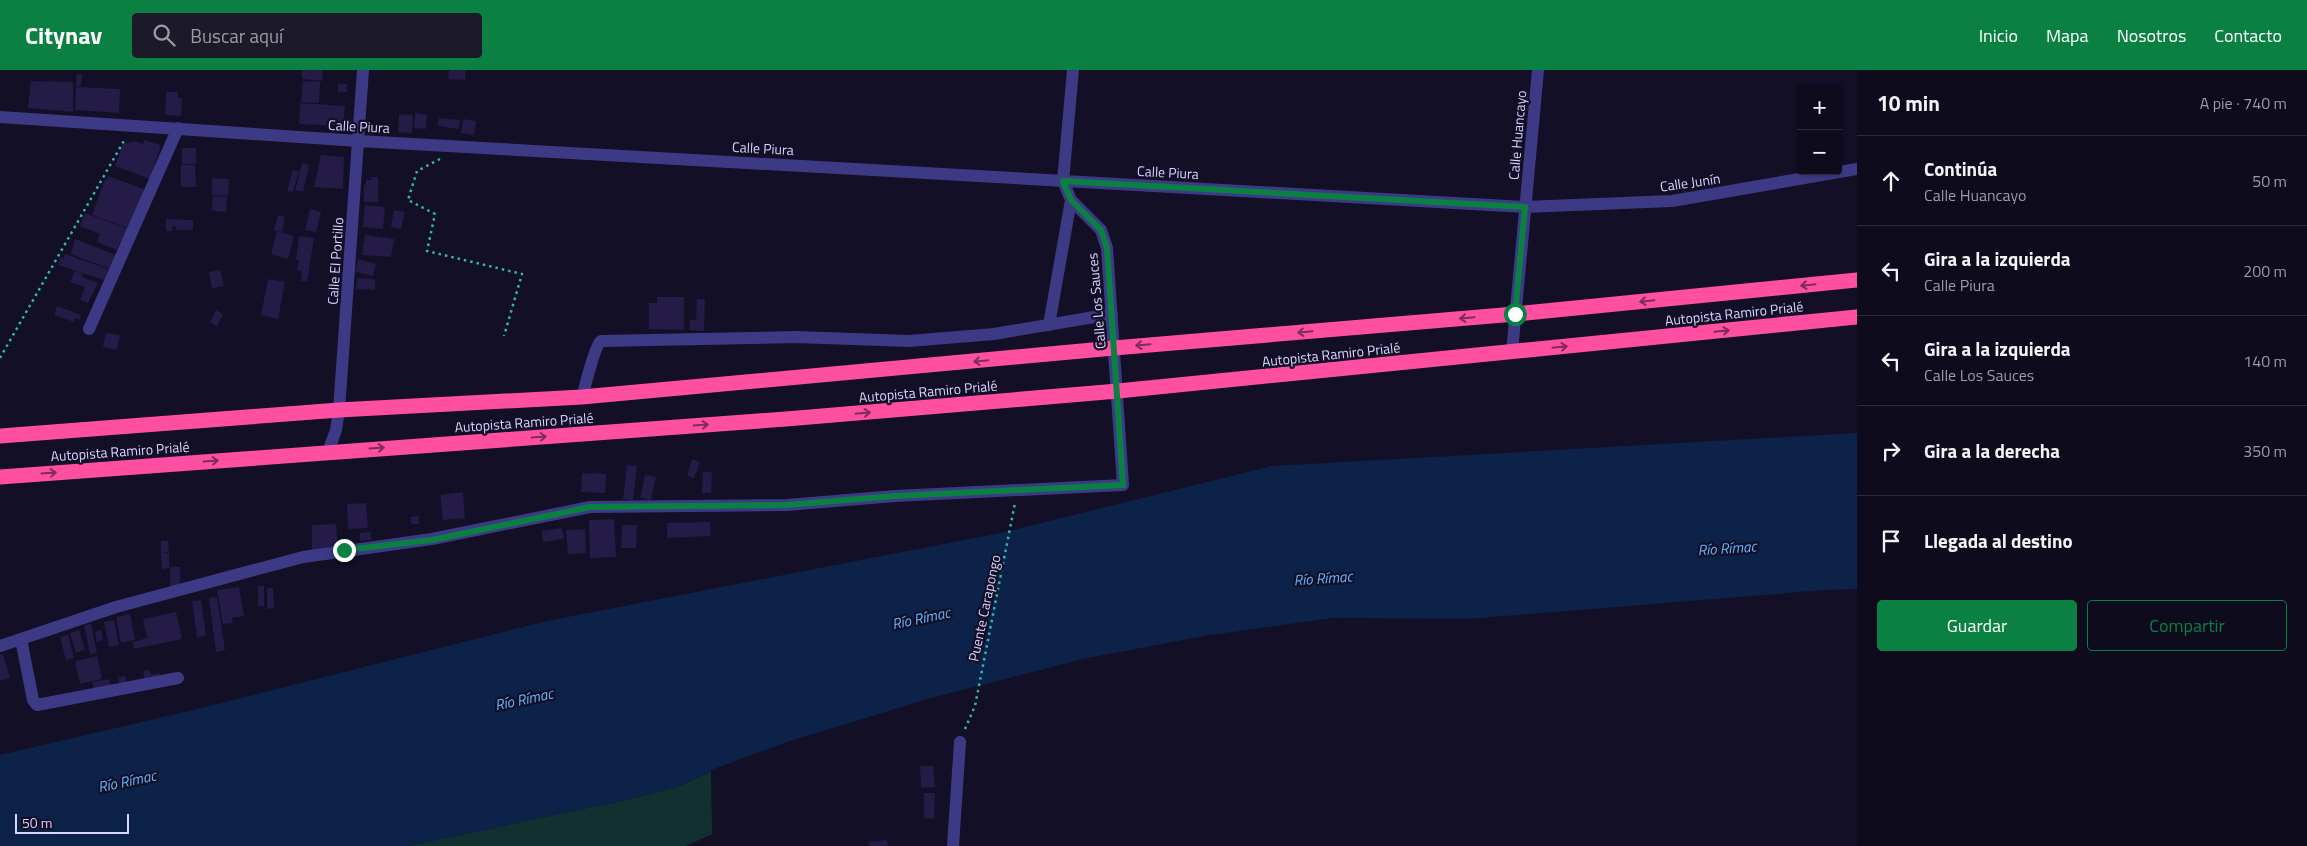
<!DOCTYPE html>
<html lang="es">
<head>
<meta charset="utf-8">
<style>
  body { margin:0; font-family:"Titillium Web",sans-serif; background:#1c1929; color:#f1f3f6 }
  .controls { position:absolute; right:15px; top:15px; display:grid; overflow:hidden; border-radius:5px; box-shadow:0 1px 4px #0004 }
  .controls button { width:45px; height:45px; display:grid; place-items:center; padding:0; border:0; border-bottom:1px solid #2e2b3b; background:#0e0b1c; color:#f1f3f6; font:25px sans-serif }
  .scale { position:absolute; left:15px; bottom:12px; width:114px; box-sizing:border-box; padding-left:5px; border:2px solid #d9d4ff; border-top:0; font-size:14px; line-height:18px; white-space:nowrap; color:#d9d4ff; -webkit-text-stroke:4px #130f26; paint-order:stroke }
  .stop { position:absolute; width:15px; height:15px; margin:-11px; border:4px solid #0b8043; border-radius:50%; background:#fff }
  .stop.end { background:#0b8043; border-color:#fff; box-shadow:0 1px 5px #0008 }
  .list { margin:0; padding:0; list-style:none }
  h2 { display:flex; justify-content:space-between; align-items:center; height:65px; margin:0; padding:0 20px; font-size:21px }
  h2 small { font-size:16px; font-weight:400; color:#9b9ba3 }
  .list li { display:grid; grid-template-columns:32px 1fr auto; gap:15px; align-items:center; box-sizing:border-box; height:90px; padding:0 20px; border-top:1px solid #2e2b3b }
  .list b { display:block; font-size:19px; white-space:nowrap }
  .list p { margin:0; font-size:16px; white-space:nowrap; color:#9b9ba3 }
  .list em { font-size:16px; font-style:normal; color:#9b9ba3 }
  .actions { display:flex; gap:10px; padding:15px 20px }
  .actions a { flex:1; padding:11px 0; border:1px solid #0b8043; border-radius:5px; text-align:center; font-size:18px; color:#0b8043 }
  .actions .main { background:#0b8043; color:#fff }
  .icon { flex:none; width:28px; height:28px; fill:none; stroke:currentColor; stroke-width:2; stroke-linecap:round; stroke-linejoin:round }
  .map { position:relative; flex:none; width:1857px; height:776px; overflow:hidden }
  header { display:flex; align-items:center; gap:30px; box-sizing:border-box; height:70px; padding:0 25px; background:#0b8043; color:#fff }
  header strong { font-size:24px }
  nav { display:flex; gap:28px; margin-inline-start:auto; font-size:18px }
  .search { width:350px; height:45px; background:#1c1929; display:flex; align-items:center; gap:12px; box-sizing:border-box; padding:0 18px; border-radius:5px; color:#9b9ba3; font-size:19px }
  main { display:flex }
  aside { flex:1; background:#0e0b1c }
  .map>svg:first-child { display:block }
</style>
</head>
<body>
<header>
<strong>Citynav</strong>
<div class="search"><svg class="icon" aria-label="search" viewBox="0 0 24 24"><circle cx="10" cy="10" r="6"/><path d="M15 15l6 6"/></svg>Buscar aquí</div>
<nav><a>Inicio</a><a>Mapa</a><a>Nosotros</a><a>Contacto</a></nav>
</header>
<main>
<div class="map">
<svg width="1857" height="776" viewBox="0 0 1857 776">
  <rect width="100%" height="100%" fill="#130f26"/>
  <path fill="#12302f" d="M711 701 712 764 686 776H408L644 726 682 715Z"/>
  <path fill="#0c2248" d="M1857 363V519L1825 520 1467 549 1333 548 1204 566 1083 589 931 628 787 672 716 698 682 715 644 726 408 776H0V685L189 641 547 551 1005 462 1272 396Z"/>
  <path fill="#241b47" d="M302 0H323L322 11 302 9Z
    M449 0H466L465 10 448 9Z
    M77 4H82L81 16H76Z
    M31 11 73 12V42L28 38Z
    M303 11 320 12 319 33 301 32Z
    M338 14H347V22H338Z
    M76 17 120 19 119 43 75 40Z
    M166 22H178V28H182L181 46 165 45Z
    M300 33 345 36 343 56 299 54Z
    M415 43 427 45 426 59 414 58Z
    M399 44 413 45 412 63 398 62Z
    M439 48 460 50 459 59 438 56Z
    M463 49 476 51 474 65 461 63Z
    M144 70 161 75 150 109 115 96 123 74 134 71 143 74Z
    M182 78H196V94H182Z
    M321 85 344 87 343 119 314 117Z
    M302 93 309 95 303 122 295 120Z
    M181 95H195L196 117H181Z
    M293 100 299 101 293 122 287 121Z
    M108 106 146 120 130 159 92 145 105 109 107 110Z
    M371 107H378V132H364V115H366V109L371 110Z
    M212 108 229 109 228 126 212 125Z
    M213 126 227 127 226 142 212 141Z
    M365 135 385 137 383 159 363 157Z
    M310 139 321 142 316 162 305 160Z
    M394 140 405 142 401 159 391 157Z
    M85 143 130 160 125 174 120 172 117 180 97 172 100 164 80 156Z
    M278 145 285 147 282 162 274 160Z
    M166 149 193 150V160H176V156H172V161H166Z
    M277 161 294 166 288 189 271 184Z
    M365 165 394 169 391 187 362 185Z
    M299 166 314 168 307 212 301 211 302 201 297 200 299 190H296Z
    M75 169 116 185 110 199 71 184Z
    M65 184 108 199 104 210 58 195 61 187 64 188Z
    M358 189 376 194 373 206 355 202Z
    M220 200 224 216 212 218 209 202Z
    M75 201 83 204 82 207 98 213 88 233 80 230 85 217 70 212Z
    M357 208 375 209V220L356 219Z
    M268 209 285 212 278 249 261 245Z
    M657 227H684V260L649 259V233H657Z
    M697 229H705L704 261 689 260 690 250H696Z
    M57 236 81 245 79 250 75 248 74 252 54 245Z
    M216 240 223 244 217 256 210 252Z
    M106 263 120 265 117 280 103 277Z
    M692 389 700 392 694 408 687 406Z
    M627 395 637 396 633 430 623 429Z
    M703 402H712L711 423H702Z
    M582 403 606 404 605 423 581 422Z
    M645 405 656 407 651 430 640 428Z
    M463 422 465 448 443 450 440 425Z
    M366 433 368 458 348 459 347 434Z
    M419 446V454H411V447Z
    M614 449 616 487 590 488 589 450Z
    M710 452 711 466 667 468V453Z
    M336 454 338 477 312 481V455Z
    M622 455H637L636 478H621Z
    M562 458 564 469 543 472 542 461Z
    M585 459 586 483 568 484 566 460Z
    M371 462V470L360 471V463Z
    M161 471H168L169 482 161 483Z
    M161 483H169V498L162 499Z
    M170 497H180V517H170Z
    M258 516H264V536H258Z
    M239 517 244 546 232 548 233 553 223 554 217 520Z
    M267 518H273L274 538 267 539Z
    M217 527 225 580 216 582 209 528Z
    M201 530 206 566 197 567 192 531Z
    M176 542 182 569 134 579 133 572 147 568 143 549Z
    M130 544 135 570 121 573 116 547Z
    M114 550 119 575 109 577 104 552Z
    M91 554 97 583 90 584 84 555Z
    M79 560 85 580 76 583 70 563Z
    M101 560 103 570 97 572 95 562Z
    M68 565 74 588 66 590 60 567Z
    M3 584 10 608 0 611V585Z
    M97 586 102 609 80 614 75 591Z
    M150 600 151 605 160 603 161 610 145 612 143 601Z
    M125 606 128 617 120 619 118 607Z
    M109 609 111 619 94 622 92 612Z
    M920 696H933L935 717 921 718Z
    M924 723H935L934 749 924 748Z
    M887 770 888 776H870L869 772Z"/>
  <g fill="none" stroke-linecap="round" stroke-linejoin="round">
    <path stroke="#2fb8b0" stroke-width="2.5" stroke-dasharray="2.5 4" stroke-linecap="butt" d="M440 89 417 101 408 130 435 144 427 181 522 204 504 266
      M0 288 125 69
      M965 659 975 636 1015 433"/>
    <path stroke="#3d3a85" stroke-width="12" d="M0 47 359 71 1525 137 1672 131 1857 99
      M1049 255 1071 130
      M89 259 178 58
      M1512 282 1538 0
      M582 327C585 317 595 275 601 271L796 267 909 271 994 264 1112 244
      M328 382 336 360 339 340 363 0
      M21 569 33 630 37 635 178 608
      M0 576 116 537 303 487 432 469 590 437 787 435 895 426 1123 415 1107 178 1101 160 1071 130 1063 111 1073 0
      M953 776 960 672"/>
    <path stroke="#ff4fa3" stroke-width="15" d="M0 366 339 340 582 327 1114 278 1515 244 1857 210
      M0 407 786 349 1118 321 1857 247"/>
  </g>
  <defs><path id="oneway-shaft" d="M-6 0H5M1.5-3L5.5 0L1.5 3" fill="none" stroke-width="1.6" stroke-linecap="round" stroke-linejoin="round" transform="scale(1.25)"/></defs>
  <g stroke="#7d2c5e">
    <use href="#oneway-shaft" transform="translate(1808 215) rotate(174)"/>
    <use href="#oneway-shaft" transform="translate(1647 231) rotate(174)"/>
    <use href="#oneway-shaft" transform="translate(1467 248) rotate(175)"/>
    <use href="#oneway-shaft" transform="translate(1722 261) rotate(-6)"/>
    <use href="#oneway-shaft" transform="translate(1305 262) rotate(175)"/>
    <use href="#oneway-shaft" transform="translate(1143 275) rotate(175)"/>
    <use href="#oneway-shaft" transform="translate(1560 277) rotate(-6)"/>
    <use href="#oneway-shaft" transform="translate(981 291) rotate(174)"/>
    <use href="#oneway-shaft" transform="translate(863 343) rotate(-5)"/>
    <use href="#oneway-shaft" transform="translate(701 355) rotate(-4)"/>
    <use href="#oneway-shaft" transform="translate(539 367) rotate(-4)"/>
    <use href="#oneway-shaft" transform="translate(377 378) rotate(-4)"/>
    <use href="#oneway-shaft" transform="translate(211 391) rotate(-4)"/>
    <use href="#oneway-shaft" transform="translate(49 403) rotate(-4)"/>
  </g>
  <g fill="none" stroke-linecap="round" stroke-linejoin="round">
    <path stroke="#0b8043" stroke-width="6" d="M344 480 432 470 590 437 787 435 895 426 1123 415 1107 178 1101 160 1071 130 1063 111 1525 137 1515 244"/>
  </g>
  <g text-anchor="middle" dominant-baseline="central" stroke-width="4.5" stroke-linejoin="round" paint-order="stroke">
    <g font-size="14" fill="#d9d4ff" stroke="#130f26">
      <text transform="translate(359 56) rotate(3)">Calle Piura</text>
      <text transform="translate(1517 65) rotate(-85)">Calle Huancayo</text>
      <text transform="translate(763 78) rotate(3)">Calle Piura</text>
      <text transform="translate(1168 102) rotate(3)">Calle Piura</text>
      <text transform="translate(1690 112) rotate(-8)">Calle Junín</text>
      <text transform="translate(335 191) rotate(-86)">Calle El Portillo</text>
      <text transform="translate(1096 231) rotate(-95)">Calle Los Sauces</text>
      <text transform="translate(1734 243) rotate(-6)">Autopista Ramiro Prialé</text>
      <text transform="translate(1331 284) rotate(-6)">Autopista Ramiro Prialé</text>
      <text transform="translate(928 321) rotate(-5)">Autopista Ramiro Prialé</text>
      <text transform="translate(524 352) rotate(-4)">Autopista Ramiro Prialé</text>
      <text transform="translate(120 381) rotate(-4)">Autopista Ramiro Prialé</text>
      <text transform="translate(984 538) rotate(-78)">Puente Carapongo</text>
    </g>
    <g font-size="15" font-style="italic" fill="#62b6ff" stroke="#130f26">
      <text transform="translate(1727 478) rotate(-4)">Río Rímac</text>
      <text transform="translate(1323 508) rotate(-4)">Río Rímac</text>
      <text transform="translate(921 548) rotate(-12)">Río Rímac</text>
      <text transform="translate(524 629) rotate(-12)">Río Rímac</text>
      <text transform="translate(127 711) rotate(-12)">Río Rímac</text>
    </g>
  </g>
</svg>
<div class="controls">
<button>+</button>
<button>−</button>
</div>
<div class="scale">50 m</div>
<div class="stop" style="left:1515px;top:244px"></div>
<div class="stop end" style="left:344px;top:480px"></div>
</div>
<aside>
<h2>10 min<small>A pie · 740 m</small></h2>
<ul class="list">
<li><svg class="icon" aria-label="ahead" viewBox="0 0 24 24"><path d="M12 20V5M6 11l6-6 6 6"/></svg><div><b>Continúa</b><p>Calle Huancayo</p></div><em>50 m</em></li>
<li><svg class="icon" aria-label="left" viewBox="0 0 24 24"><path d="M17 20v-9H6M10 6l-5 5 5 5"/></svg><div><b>Gira a la izquierda</b><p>Calle Piura</p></div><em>200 m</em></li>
<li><svg class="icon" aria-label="left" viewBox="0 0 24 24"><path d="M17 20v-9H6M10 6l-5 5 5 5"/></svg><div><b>Gira a la izquierda</b><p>Calle Los Sauces</p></div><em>140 m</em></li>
<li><svg class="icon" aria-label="right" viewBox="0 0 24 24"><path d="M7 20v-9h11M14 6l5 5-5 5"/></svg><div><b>Gira a la derecha</b></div><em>350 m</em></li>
<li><svg class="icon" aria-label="arrive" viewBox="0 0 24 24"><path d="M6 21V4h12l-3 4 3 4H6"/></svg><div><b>Llegada al destino</b></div></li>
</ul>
<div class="actions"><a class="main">Guardar</a><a>Compartir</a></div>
</aside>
</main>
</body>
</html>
